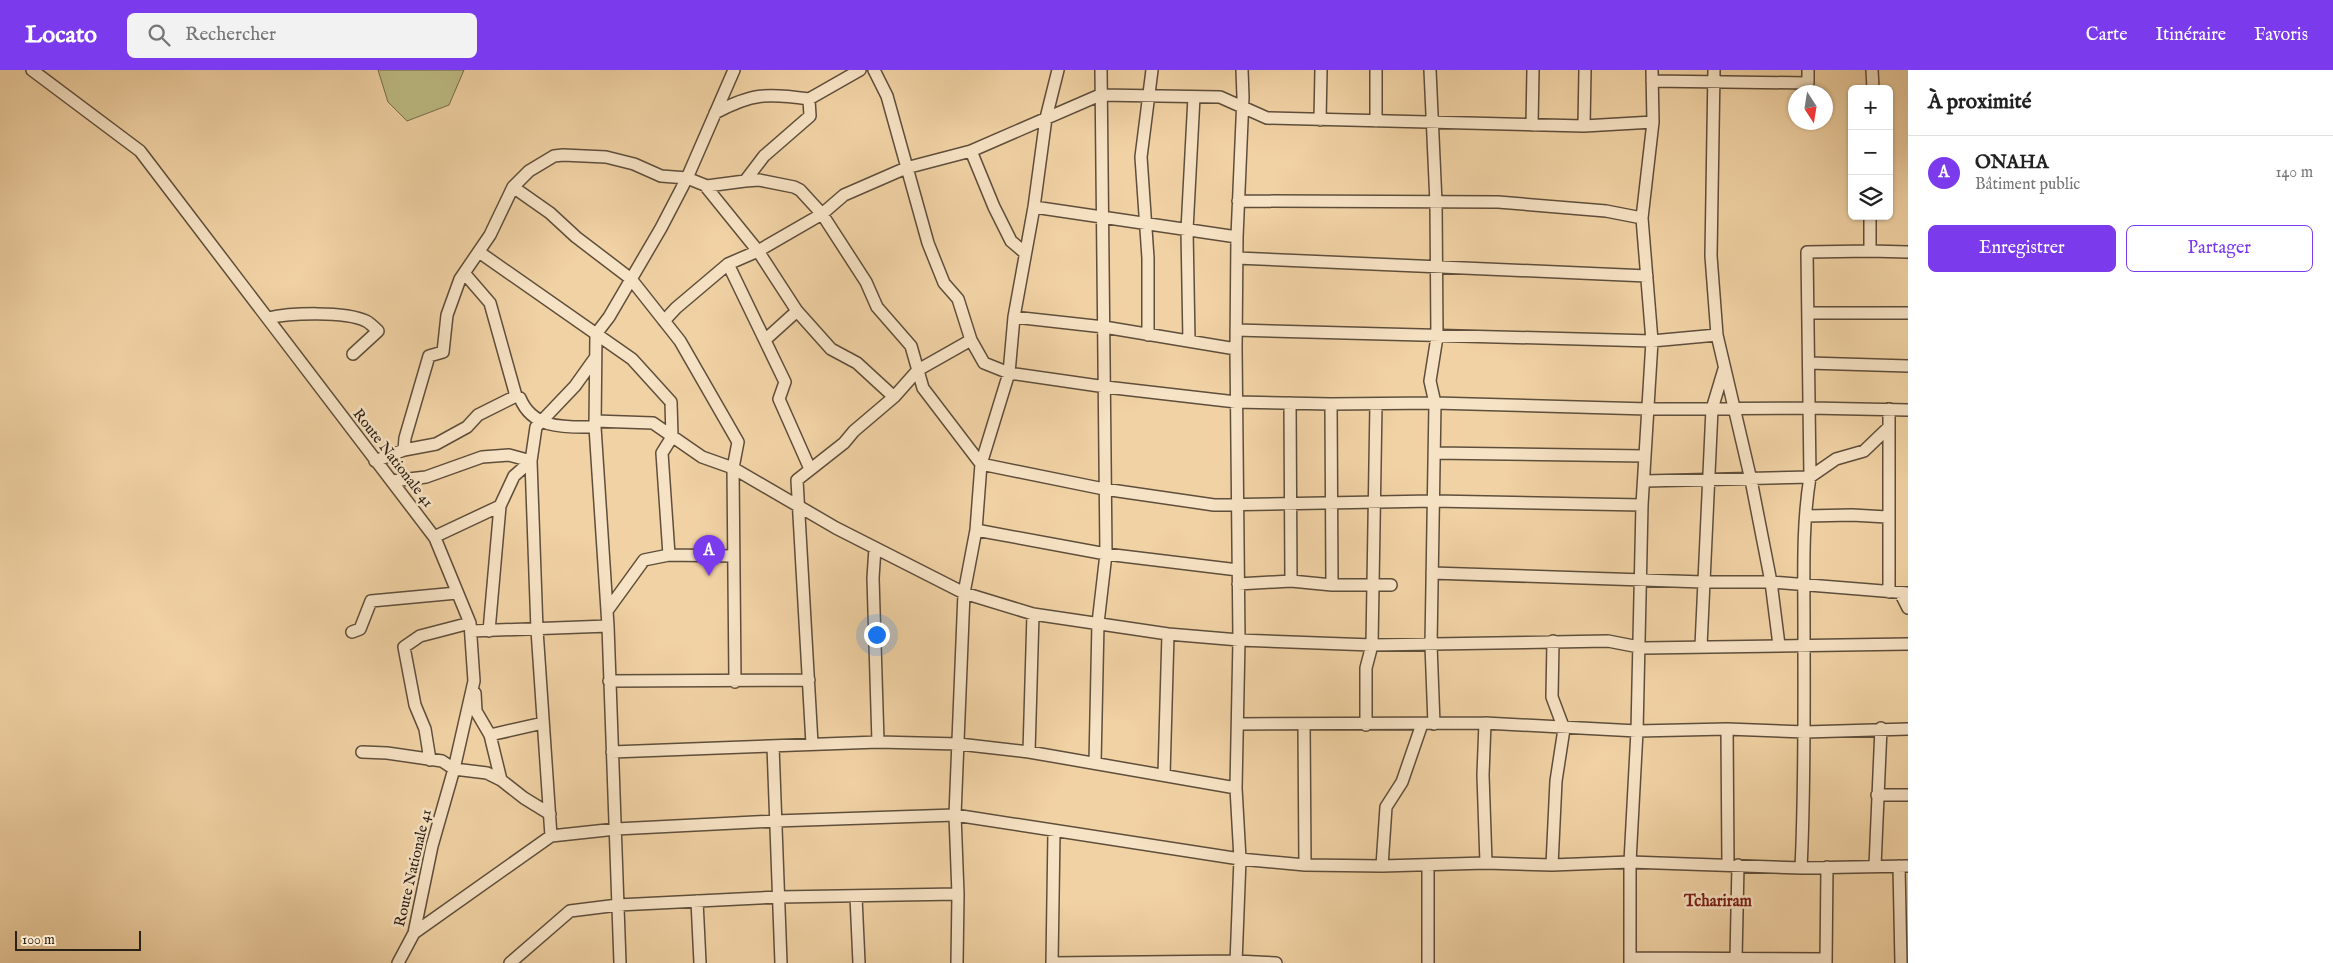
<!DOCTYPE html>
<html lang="fr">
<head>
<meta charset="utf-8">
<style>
  body { margin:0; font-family:"IM FELL English",serif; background:#f2f2f2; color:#222 }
  .controls { position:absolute; right:15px; top:15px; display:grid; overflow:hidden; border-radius:8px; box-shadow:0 1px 4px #0004 }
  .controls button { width:45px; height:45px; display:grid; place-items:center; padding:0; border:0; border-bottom:1px solid #e0e0e0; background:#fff; color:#222; font:25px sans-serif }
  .compass { position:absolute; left:1788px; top:15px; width:45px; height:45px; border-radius:50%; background:#fff; box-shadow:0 1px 4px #0004; rotate:168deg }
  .scale { position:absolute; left:15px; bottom:12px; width:126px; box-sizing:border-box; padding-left:5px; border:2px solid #2d2218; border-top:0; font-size:14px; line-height:18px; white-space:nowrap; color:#2d2218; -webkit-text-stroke:4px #f6e2c4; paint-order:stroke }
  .you { position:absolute; left:876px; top:564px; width:18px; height:18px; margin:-12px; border:4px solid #fff; border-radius:50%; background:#1a73e8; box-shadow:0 0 0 8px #1a73e833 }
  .badge { display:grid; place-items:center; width:32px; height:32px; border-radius:50%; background:#7c3aed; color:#fff; font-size:16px; font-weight:700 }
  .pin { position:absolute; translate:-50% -41px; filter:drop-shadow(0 1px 2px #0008) }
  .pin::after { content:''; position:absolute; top:26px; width:18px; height:15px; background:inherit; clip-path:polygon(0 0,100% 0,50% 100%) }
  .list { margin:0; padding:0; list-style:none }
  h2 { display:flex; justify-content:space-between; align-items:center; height:65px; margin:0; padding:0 20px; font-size:21px }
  h2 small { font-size:16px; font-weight:400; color:#767676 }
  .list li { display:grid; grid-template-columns:32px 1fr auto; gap:15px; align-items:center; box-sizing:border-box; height:75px; padding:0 20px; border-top:1px solid #e0e0e0 }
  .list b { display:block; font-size:19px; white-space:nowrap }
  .list p { margin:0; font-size:16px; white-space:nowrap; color:#767676 }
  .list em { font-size:16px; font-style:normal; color:#767676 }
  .actions { display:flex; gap:10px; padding:15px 20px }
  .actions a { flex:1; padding:11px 0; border:1px solid #7c3aed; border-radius:8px; text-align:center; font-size:18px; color:#7c3aed }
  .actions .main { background:#7c3aed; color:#fff }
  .icon { flex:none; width:28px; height:28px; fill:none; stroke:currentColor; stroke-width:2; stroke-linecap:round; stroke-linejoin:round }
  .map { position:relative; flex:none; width:1908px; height:893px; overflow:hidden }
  header { display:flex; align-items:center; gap:30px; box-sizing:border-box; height:70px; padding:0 25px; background:#7c3aed; color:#fff }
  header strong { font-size:24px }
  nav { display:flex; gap:28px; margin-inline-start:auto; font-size:18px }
  .search { width:350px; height:45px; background:#f2f2f2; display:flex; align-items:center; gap:12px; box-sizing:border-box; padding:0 18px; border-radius:8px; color:#767676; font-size:19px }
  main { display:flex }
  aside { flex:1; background:#fff }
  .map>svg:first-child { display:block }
</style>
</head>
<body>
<header>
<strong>Locato</strong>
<div class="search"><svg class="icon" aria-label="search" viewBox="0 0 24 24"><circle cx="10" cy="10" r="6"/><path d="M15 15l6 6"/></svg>Rechercher</div>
<nav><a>Carte</a><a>Itinéraire</a><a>Favoris</a></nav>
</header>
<main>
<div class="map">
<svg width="1908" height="893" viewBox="0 0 1908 893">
  <rect width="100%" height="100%" fill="#f1d2a4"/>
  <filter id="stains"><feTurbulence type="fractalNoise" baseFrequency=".004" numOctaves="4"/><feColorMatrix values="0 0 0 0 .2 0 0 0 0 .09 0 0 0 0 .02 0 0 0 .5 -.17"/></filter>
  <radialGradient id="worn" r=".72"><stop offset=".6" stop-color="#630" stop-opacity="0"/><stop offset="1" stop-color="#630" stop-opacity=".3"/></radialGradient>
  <path fill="#bdbb83" stroke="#756e4e" d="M378 0H464L449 35 407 51 388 32Z"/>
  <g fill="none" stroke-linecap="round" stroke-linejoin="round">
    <defs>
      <path id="minor" d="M32 0 140 81 435 468 470 553 474 611 454 699 432 776 414 863 398 893
        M874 0 887 26 928 173 944 213 958 229 971 270 984 293 1009 303 1106 317 1236 332 1331 334 1435 333 1648 339 1810 338 1908 340
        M1376 0V51
        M1430 0 1436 133 1437 267 1430 311 1435 333 1431 575 1434 654
        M1714 0 1711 186 1717 265 1751 410 1771 512 1779 575
        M1872 0 1873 19
        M1652 11 1808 13V0
        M715 43C752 23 768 23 809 29
        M1320 50 1321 0
        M1532 55 1533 0
        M1584 56 1585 0
        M971 81 994 137 1011 171 1025 183
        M745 111 759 110 794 117 800 120 822 144 866 212 877 237 911 276 923 318 981 394 1104 419 1214 435 1433 431 1642 435
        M707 116V118L758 181 797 241 831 279 857 293 894 327
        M513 117 529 101 554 86 563 85 606 87 634 94 661 106 687 108 707 116 745 111 764 86 810 46 809 29 860 0
        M1238 131 1498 132 1606 141 1642 148
        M1034 137 1237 167
        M1870 181 1908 182
        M479 182 632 289 671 332 672 367 662 383 669 485
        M1237 188 1647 206
        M728 194 785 312 779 329 810 399
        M465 204 490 233 516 326
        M1808 243H1908
        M1014 247 1104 257 1236 279
        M268 248C290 243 345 241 366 251 370 253 375 258 378 261L353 284
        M664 251 676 238 728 194 758 181 822 144 844 125 906 98 971 81 1100 25 1220 27 1267 48 1584 56 1653 52
        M1236 260 1652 271 1717 265
        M1148 265V188L1141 87 1152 0
        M766 269 797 241
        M1189 271 1187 160 1194 27
        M1809 293 1908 296
        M1290 333 1291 511
        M1331 334 1332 515
        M1889 339V522
        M595 351 653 353 702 387 733 398 836 458 964 523 1033 544 1168 564 1239 570 1372 575 1608 571 1644 578 1908 574
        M404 380 405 368 429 286 443 282 447 245 460 209 490 165 513 117 550 143 576 167 631 209 680 271 738 372 733 398 735 612
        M1434 383 1645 386
        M375 391 404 380 436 374 467 357 478 345 516 326 520 328C533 360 566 357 595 357
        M392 411 426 407 482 387 509 385 531 391
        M1645 411 1810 407 1836 389 1864 381 1889 357
        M1806 446 1852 445 1887 447
        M976 460 1106 484 1238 500
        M434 467 500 436
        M875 478 873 508 878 672
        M1432 503 1703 512H1771L1908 523
        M1238 514 1291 511 1332 515H1391
        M1901 524 1908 538
        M607 541 644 490 669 485 733 486
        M471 561 608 556
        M489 561 500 436 514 406 531 391
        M352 562 360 559 371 531 457 523
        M1701 576 1712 339 1724 299
        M609 611 809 610
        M475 623 476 641 490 665 501 710
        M1485 653 1483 705 1486 793
        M1239 654 1485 653 1637 661 1727 659 1805 662 1908 659
        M1304 655 1305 795
        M1366 655V598L1372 575 1376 334
        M1727 659 1728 794
        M490 665 543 653
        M812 674 797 410 844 373 854 361 894 327 918 300 971 270
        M773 676 781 893
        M362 682 387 683 442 691 454 699 487 703 501 710 524 728 550 744
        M612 682 878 672 959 674 1029 682 1236 718
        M1029 682 1033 544
        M430 690 425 659 415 635 404 577 420 566 470 553
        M1095 693 1098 553 1106 484 1101 0
        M1164 705 1168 564
        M1877 725H1908
        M551 766 537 560 531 391 536 357 575 316 595 288
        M1552 795 1556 711 1564 659 1552 627 1553 571
        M1382 796 1386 737 1402 712 1422 654
        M1875 796 1881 658
        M1899 796 1901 893
        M1801 798C1805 717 1804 636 1804 555 1804 506 1802 455 1810 407L1807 182 1870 181V146
        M856 827 859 893
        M697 831 700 893
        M414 863 551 766 616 759 775 751 955 745 1240 789 1305 795 1382 796 1486 793 1552 795 1630 792 1801 798 1908 796
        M1630 888 1826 889
        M1736 889 1738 795
        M510 893 570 841 618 835 779 827 958 824
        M620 893 608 556 595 357 596 264 609 247 661 158 687 108 734 0
        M957 893 958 824 955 745 964 523 976 460 981 394 1009 303 1014 247 1034 137 1046 48 1058 0
        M1052 893 1236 891 1276 893
        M1052 893 1054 762
        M1236 893 1240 789 1236 718 1239 570 1236 279 1237 167 1243 27 1242 0
        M1428 893V795
        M1630 893V792L1637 661 1642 435 1652 271 1642 148 1653 52 1652 0
        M1826 893 1827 797"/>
    </defs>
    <use href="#minor" stroke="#5e4e3b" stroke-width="14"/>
    <use href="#minor" stroke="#f6e2c4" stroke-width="11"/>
  </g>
  <g text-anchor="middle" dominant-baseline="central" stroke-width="5" stroke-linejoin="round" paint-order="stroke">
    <g font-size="15" fill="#2d2218" stroke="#f6e2c4">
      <text transform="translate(393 388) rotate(52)">Route Nationale 41</text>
      <text transform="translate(413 798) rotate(-77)">Route Nationale 41</text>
    </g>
    <g font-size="16" font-weight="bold" fill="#7a1f14" stroke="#f6e2c4">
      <text x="1718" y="832">Tchariram</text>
    </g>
  </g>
  <rect width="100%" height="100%" filter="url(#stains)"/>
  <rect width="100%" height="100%" fill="url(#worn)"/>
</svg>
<div class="controls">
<button>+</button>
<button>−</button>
<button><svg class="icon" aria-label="layers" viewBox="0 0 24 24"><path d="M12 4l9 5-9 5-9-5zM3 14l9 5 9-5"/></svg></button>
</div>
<svg class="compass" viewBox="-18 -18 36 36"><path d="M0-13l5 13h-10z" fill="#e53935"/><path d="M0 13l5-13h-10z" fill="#767676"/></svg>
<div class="scale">100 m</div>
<div class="you"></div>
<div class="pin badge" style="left:709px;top:506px">A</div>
</div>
<aside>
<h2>À proximité<small></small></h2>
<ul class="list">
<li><span class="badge">A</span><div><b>ONAHA</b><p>Bâtiment public</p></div><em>140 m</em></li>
</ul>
<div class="actions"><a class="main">Enregistrer</a><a>Partager</a></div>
</aside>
</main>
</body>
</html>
